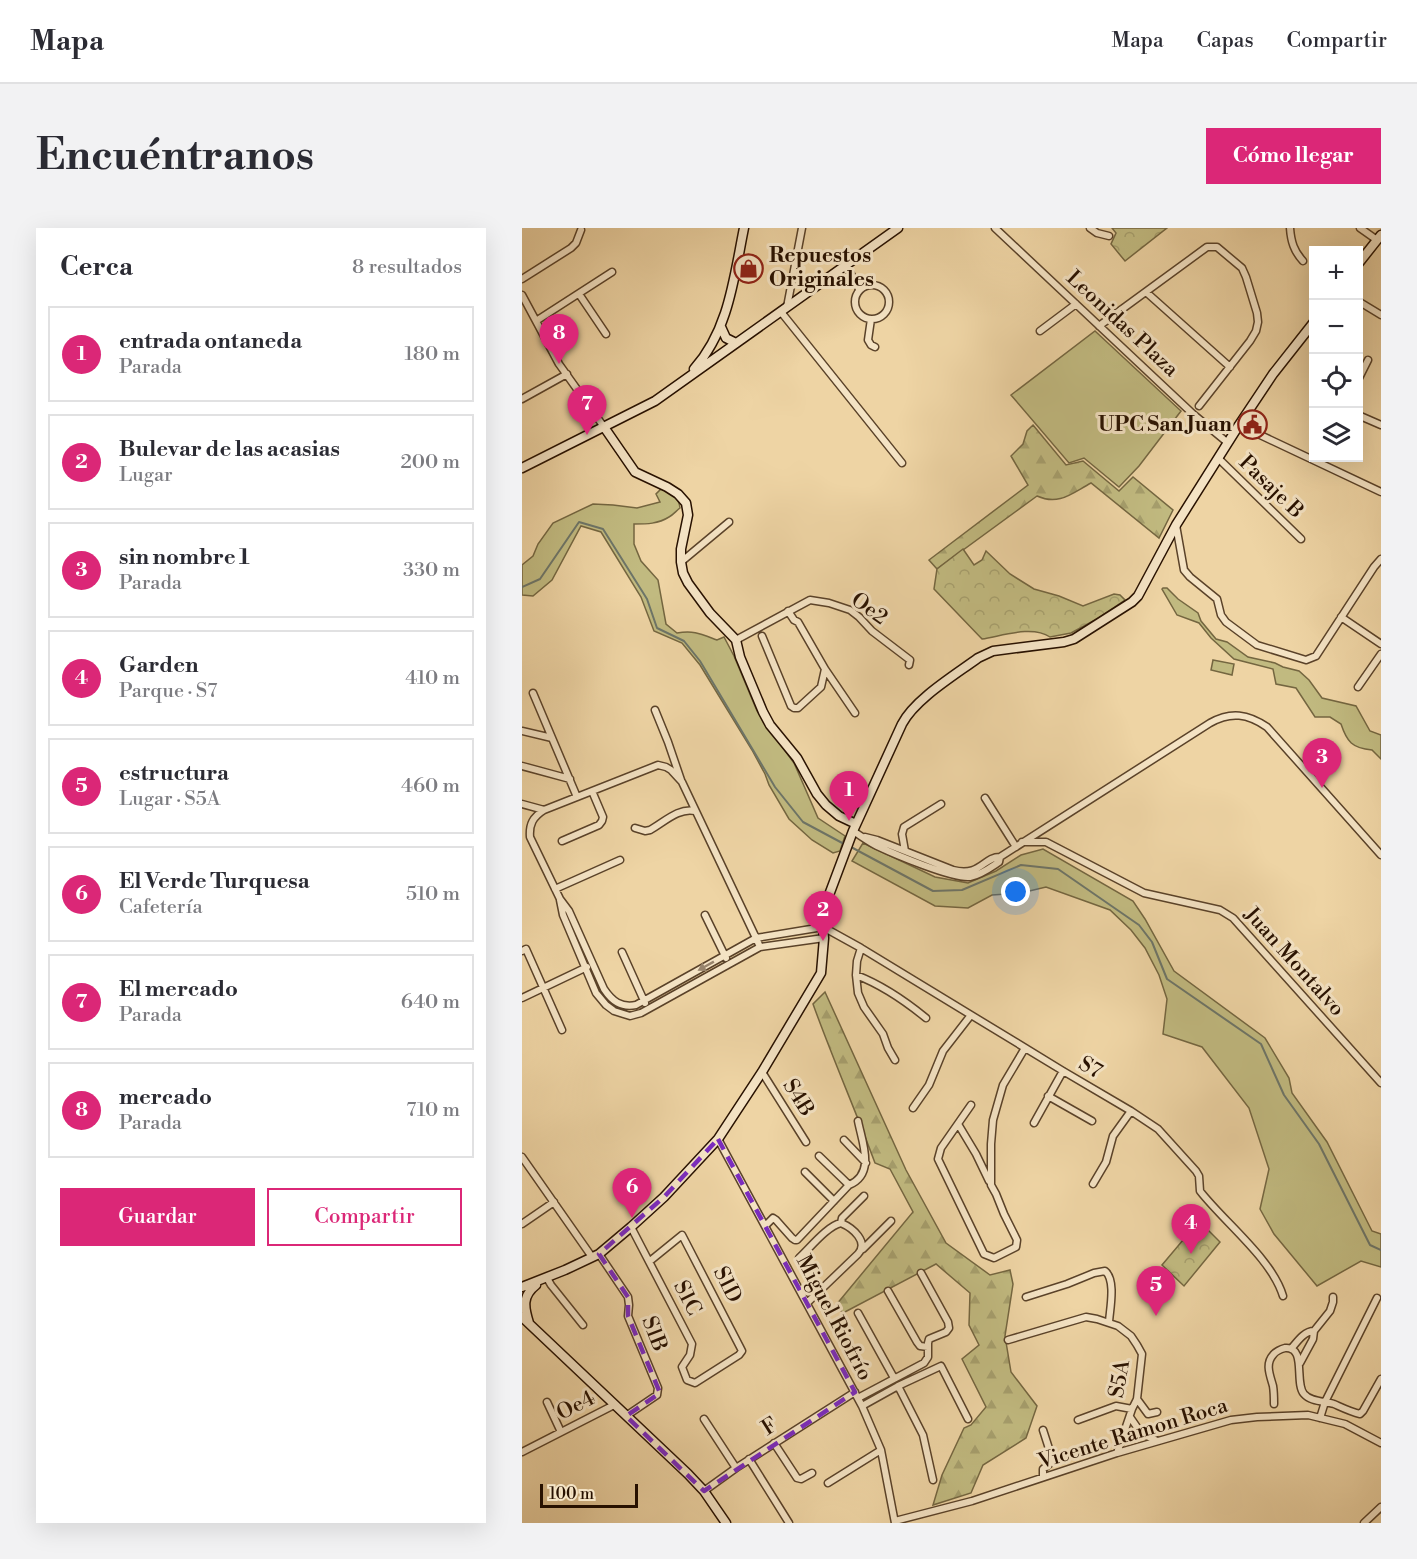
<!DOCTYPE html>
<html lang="es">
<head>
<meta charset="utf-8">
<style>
  body { margin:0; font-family:"Libre Bodoni",serif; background:#f2f2f3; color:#2b2b33 }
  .controls { position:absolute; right:18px; top:18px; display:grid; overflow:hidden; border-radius:0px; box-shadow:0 6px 24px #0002 }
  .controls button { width:54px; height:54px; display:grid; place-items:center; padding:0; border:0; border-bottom:2px solid #e1e1e2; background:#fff; color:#2b2b33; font:30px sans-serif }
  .scale { position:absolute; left:18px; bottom:15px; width:98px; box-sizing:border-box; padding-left:6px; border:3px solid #281100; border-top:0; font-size:16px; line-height:21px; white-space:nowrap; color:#281100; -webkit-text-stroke:4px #f4e3c4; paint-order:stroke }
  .you { position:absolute; left:494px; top:664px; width:21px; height:21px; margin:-15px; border:4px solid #fff; border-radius:50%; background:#1a73e8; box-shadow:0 0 0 9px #1a73e833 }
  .badge { display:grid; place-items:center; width:39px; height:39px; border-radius:50%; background:#db2777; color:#fff; font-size:20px; font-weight:700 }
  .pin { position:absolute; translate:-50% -50px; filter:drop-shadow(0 2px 3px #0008) }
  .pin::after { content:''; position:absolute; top:32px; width:21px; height:18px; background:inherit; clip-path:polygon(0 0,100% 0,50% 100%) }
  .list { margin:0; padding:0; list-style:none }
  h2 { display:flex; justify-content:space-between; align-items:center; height:78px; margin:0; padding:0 24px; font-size:26px }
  h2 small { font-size:20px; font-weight:400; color:#7c7c81 }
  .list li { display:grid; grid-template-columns:39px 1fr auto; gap:18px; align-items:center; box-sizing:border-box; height:96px; margin:0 12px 12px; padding:0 12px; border:2px solid #e1e1e2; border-radius:0px }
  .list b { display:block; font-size:22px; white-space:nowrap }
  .list p { margin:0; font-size:20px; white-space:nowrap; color:#7c7c81 }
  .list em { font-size:20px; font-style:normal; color:#7c7c81 }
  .actions { display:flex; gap:12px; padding:18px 24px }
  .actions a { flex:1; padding:14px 0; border:2px solid #db2777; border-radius:0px; text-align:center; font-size:21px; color:#db2777 }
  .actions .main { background:#db2777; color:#fff }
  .icon { flex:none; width:33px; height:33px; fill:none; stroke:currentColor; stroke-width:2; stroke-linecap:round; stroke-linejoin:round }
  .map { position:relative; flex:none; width:859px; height:1295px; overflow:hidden; border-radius:0px }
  header { display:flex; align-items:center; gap:36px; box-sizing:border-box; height:84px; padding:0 30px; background:#fff; border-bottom:2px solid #e1e1e2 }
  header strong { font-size:28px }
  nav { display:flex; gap:33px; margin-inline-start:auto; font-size:21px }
  .intro { display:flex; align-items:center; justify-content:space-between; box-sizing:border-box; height:144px; padding:0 36px }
  h1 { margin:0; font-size:42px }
  .button { padding:15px 27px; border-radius:0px; background:#db2777; color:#fff; font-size:21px; font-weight:700 }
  main { display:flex; gap:36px; padding:0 36px }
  aside { flex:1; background:#fff; border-radius:0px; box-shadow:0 6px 24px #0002 }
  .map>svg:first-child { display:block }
</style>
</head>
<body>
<header>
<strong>Mapa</strong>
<nav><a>Mapa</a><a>Capas</a><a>Compartir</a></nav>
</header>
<div class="intro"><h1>Encuéntranos</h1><a class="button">Cómo llegar</a></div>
<main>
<aside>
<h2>Cerca<small>8 resultados</small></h2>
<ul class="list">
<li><span class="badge">1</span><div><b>entrada ontaneda</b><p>Parada</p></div><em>180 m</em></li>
<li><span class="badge">2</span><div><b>Bulevar de las acasias</b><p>Lugar</p></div><em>200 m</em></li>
<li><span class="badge">3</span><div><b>sin nombre 1</b><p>Parada</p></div><em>330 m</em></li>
<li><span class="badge">4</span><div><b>Garden</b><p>Parque · S7</p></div><em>410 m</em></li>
<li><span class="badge">5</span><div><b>estructura</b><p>Lugar · S5A</p></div><em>460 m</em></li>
<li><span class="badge">6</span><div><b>El Verde Turquesa</b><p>Cafetería</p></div><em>510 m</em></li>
<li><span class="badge">7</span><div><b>El mercado</b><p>Parada</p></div><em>640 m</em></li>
<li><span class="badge">8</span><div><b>mercado</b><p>Parada</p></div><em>710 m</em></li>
</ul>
<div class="actions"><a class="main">Guardar</a><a>Compartir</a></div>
</aside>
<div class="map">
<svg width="859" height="1295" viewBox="0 0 859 1295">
  <defs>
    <pattern id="forest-firs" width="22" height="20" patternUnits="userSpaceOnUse" patternTransform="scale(1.5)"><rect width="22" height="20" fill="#c1ba80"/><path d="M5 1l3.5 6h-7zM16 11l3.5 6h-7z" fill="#a69f6d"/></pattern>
    <pattern id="park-crowns" width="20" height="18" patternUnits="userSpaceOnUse" patternTransform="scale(1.5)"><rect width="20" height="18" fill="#c1ba80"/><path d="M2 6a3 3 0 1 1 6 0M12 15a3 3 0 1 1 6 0" fill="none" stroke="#a69f6d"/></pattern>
  </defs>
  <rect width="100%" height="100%" fill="#eed4a4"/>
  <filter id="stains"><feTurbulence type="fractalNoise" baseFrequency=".00333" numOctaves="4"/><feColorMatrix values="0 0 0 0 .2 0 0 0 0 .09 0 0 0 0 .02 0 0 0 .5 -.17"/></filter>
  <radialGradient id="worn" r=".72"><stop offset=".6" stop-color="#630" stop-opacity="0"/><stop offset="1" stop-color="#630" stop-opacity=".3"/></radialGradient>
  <path fill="#c1ba80" stroke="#746640" stroke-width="1.5" d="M573 103 659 183 617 238 597 259 562 230 547 235 489 167Z
    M139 261C149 265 157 269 158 280 154 283 151 287 147 289 136 296 125 296 112 296V316L119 333 136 352 144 396 155 405C172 402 179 406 195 412L202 409 212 428 235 483 245 498 272 535 296 590 323 608 318 623 311 625 290 612 267 591 247 557 243 546 230 522 178 437 160 415 132 403 119 369 79 304 59 298 30 352 11 368 0 367V337L11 328 16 316 31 295 71 276 91 277 115 280 138 274 134 266Z
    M641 360H645L656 371 676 385 679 393 694 411 705 414 726 429 753 435 761 439 777 443 787 452 800 470 834 478 848 503 859 507V531L850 522C830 520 825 514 819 496L808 489H793L774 460 754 456 751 441 712 431 689 410 677 395 655 387 640 361Z
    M691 432 712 436 710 447 689 442Z
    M341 615 413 649 446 655 474 643 499 627 521 621 611 673 623 691 652 743 743 810 767 850 770 865 805 914 850 1003 859 1006V1039L839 1033 795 1058 752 1006 738 981 747 941 727 880 680 819 641 806 645 771 637 747 623 720 609 702 588 682 524 659 499 665 470 667 446 680 413 678 330 633Z"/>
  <path fill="url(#forest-firs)" stroke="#746640" stroke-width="1.5" d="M511 197 544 237 561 233 597 263 611 249 651 282 637 310 569 255C550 265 537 278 515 268L415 341 407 332 506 257 489 228 501 216 505 203Z
    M303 764 384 942 424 1015 468 1047 488 1042 491 1056 483 1108 489 1144 515 1178 504 1210 461 1237 449 1265 411 1277 420 1247 442 1200 449 1197 464 1179 440 1131 457 1117 447 1097 448 1065 414 1036 321 1085 314 1077 391 984 368 941 353 935C333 881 310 829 291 776Z"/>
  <path fill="url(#park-crowns)" stroke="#746640" stroke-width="1.5" d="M590 0H645L603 33 589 16 594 5Z
    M441 321 452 337 460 332 464 323 488 346 512 361 537 368 561 378 592 366 598 367 603 372 575 391 549 405 528 409C510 397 480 408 460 411L412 361 415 341Z
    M677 993 698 1014 662 1058 640 1037Z"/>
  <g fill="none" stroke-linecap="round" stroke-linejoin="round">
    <path stroke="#6d7568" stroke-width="2" d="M0 359 18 351 57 294 81 301 125 371 135 400 162 413 178 433 253 559 281 594 324 617
      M329 619 411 663 440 662 499 637 536 641 617 697 630 714 645 751 739 816 762 867 797 916 848 1017 859 1022"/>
    <defs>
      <path id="street" d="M473 0 671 186 706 215
        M568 0 575 5 587 8
        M768 0C769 14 772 23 781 33
        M838 0 855 12
        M324 37 337 61
        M0 51 49 20 54 15 59 2
        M333 74a17 17 0 1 1 34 0a17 17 0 1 1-34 0Z
        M624 64 708 139
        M57 66 84 106
        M0 67 37 136 82 199
        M836 73 859 87
        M265 79 280 0
        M259 84 380 235
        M349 91 346 112 349 117 353 119
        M14 93 90 44
        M577 98 685 19H695L720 40 724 49 735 85 736 94 734 103 728 113 677 178
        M518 103 554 76
        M836 152 846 132
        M0 171 45 146
        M836 187 859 197
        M717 197 859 264
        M697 231 779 311
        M654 297 662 342 668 349 695 371 699 387 704 394 735 417 784 432 794 428 852 339 859 331
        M159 334 207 294
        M819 389 859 416
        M240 408 269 478 272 480H276L299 459 303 441 276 394 272 392 266 383
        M214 412 288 372 307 375 328 382 337 389 350 403 388 432 387 437
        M303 441 333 485
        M836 459 859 426
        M11 465 55 569
        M133 482 146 514 159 552
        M0 503 30 510
        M0 538 48 551
        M463 570 494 619
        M0 576 22 582
        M113 600 123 603 128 602C141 595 157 579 173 583
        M331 603C339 608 347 614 355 618 372 626 431 651 448 649 459 647 468 640 477 634L478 629
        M343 609 355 612 431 642C459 649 461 629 478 629L688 495C709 483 726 486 745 499L859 627
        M40 613 77 597 80 593 81 589 70 563
        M500 614H524L622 665 698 682 711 690 859 855
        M383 623 380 606 382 599 419 576
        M33 661 98 632
        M38 672 41 687 74 765 84 777 92 783 108 788 119 785 238 719 302 710
        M183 687 204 730
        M238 719 234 710 160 554 149 542 144 539 136 537 22 582C11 589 7 596 8 609L38 671 47 683 82 761C90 773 99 780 114 777L234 710 301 699 339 720 541 843 609 883 636 901 674 943 677 948 678 963C702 994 750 1031 761 1068
        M339 720 335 733 334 747 336 765 342 779 361 806 366 820 373 832
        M0 723 4 721 40 802
        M100 724 123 775
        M334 747C360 757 382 772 404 790
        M0 770 65 739
        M240 844 284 914
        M526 868 570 893
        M449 877 419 920 416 931 462 1026 472 1030 494 1019 495 1012 482 986 474 966 469 957V916L471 892 481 857 503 820
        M391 880 407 857 421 823 449 787
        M512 895 541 843
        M436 896 454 926 467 953
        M196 911 340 1178 359 1222 373 1295
        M322 912 344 935
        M297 928 327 957C354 946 340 914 336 893
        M0 929 70 1029
        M283 944 312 973
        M571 956 584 934 591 908 609 883
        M319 995 320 990 342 968
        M0 996 32 974
        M243 998 251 990 254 992 270 1010 273 1012H275L327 957
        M109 999 170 1116 168 1127 160 1139 165 1152 173 1155 217 1127 220 1123 218 1119 160 1007 128 1033
        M341 1021 369 993
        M77 1026 106 1069 107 1077 106 1088 136 1160 135 1167 104 1188
        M277 1030C288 1020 305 998 319 995 331 1000 347 1014 336 1026L285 1075
        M25 1050 29 1057 61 1097
        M366 1063 395 1114 398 1118 406 1119
        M504 1069 545 1056 572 1045 583 1043C594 1052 588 1080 587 1094
        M336 1085 372 1150
        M486 1112 564 1089 575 1091 596 1098 609 1108 615 1117 620 1126 615 1171 610 1181 595 1225
        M769 1121C775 1114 782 1103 792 1103
        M778 1135 791 1111 792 1103 808 1083 811 1074V1069
        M376 1158 401 1207 411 1252
        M336 1170 402 1135 406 1129V1115L407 1111 424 1104 427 1100 426 1094 399 1045
        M615 1171 626 1186 635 1184
        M25 1174 39 1204
        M752 1176C752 1170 752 1164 751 1158 748 1147 743 1136 751 1127 753 1124 759 1121 763 1120 785 1118 772 1155 782 1166 789 1174 802 1173 812 1176 821 1180 829 1184 838 1186L841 1183 859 1151
        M340 1178 376 1158 419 1138 446 1191
        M608 1189 619 1205 635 1213
        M798 1190 803 1174 855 1070
        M182 1191 214 1240
        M556 1192 594 1178 610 1181
        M521 1202 531 1233 521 1241V1249
        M252 1215 275 1250 279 1251 290 1245
        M0 1224 92 1177
        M227 1231 267 1295
        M306 1255 359 1222
        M182 1263 214 1240 333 1164
        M373 1293 450 1273 595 1225 709 1192 735 1189 786 1187 823 1196 859 1215
        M842 1295 859 1279"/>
      <path id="secondary" d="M836 36 859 7
        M199 99 204 110 214 115
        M172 141C207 102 212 49 222 0
        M82 199 113 244 145 259 156 266 164 275 166 287 159 321V334L161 345 166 355 188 385 214 412 218 429 241 484 248 497 275 530 295 566 304 577 317 588 334 596
        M0 240 133 173 376 0
        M0 1059 43 1042 77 1026 109 999 142 969 196 911 240 844 299 745 302 710 301 699 307 667 331 603 380 496C393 471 433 447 456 430L471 423 542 414 552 411 610 374 616 368 654 297 717 197 751 146 792 94
        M0 1089 166 1246 182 1263 204 1295
        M7 1095C2 1079 0 1068 14 1057"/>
    </defs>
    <use href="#street" stroke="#5a4229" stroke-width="9"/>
    <use href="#secondary" stroke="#281100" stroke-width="11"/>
    <use href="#street" stroke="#f4e3c4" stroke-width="6"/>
    <use href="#secondary" stroke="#f4e3c4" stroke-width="8"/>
  </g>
  <defs><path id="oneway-solid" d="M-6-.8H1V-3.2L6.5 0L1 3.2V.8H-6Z" transform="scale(1.5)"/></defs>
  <use fill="#98846c" href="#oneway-solid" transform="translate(184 738) rotate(151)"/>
  <path fill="none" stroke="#7b2cbf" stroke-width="4.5" stroke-dasharray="12 8" stroke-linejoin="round" d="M196 911 333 1164 182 1263 104 1188 138 1165 106 1088V1069L77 1026 142 969Z"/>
  <defs>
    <symbol id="shop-ring" viewBox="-11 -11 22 22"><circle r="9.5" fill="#f4e3c4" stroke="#8f2418" stroke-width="1.5"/><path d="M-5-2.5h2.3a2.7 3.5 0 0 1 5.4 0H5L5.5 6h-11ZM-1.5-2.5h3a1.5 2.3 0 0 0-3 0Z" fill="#8f2418"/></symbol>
    <symbol id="civic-ring" viewBox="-11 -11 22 22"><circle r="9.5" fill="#f4e3c4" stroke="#8f2418" stroke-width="1.5"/><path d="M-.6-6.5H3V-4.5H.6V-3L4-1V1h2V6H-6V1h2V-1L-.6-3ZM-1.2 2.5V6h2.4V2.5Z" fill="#8f2418"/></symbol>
  </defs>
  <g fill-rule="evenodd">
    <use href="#shop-ring" x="210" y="24" width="33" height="33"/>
    <use href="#civic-ring" x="714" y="180" width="33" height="33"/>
  </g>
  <g text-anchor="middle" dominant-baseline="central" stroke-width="6" stroke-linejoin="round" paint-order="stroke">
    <g font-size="21" font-weight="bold" fill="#281100" stroke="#f4e3c4" text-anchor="start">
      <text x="247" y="28">Repuestos<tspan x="247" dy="24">Originales</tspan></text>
      <text x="710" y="197" text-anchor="end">UPC San Juan</text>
    </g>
    <g font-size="21" fill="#281100" stroke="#f4e3c4">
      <text transform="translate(600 96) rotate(43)">Leonidas Plaza</text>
      <text transform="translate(749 259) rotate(44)">Pasaje B</text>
      <text transform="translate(347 381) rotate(36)">Oe2</text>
      <text transform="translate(772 734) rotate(48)">Juan Montalvo</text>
      <text transform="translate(568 840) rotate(30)">S7</text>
      <text transform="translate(276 870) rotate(58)">S4B</text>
      <text transform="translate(205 1057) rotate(63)">S1D</text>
      <text transform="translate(165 1070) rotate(63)">S1C</text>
      <text transform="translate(312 1090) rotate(62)">Miguel Riofrío</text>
      <text transform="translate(132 1106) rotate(69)">S1B</text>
      <text transform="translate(598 1151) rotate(-80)">S5A</text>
      <text transform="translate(54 1178) rotate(-27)">Oe4</text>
      <text transform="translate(248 1199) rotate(-32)">F</text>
      <text transform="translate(611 1206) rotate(-17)">Vicente Ramon Roca</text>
    </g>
  </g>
  <rect width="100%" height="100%" filter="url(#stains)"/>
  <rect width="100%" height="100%" fill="url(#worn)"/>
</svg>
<div class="controls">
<button>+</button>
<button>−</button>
<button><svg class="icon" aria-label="locate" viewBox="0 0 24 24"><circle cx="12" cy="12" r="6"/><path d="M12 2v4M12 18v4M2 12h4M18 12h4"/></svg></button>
<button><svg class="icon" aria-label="layers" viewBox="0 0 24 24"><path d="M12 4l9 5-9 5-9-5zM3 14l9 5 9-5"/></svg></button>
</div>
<div class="scale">100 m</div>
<div class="you"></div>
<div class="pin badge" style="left:327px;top:593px">1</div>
<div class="pin badge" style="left:301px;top:713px">2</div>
<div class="pin badge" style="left:800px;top:560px">3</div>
<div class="pin badge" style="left:669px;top:1026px">4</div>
<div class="pin badge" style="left:634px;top:1088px">5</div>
<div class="pin badge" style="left:110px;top:990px">6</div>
<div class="pin badge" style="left:65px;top:207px">7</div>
<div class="pin badge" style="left:37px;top:136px">8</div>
</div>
</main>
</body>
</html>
